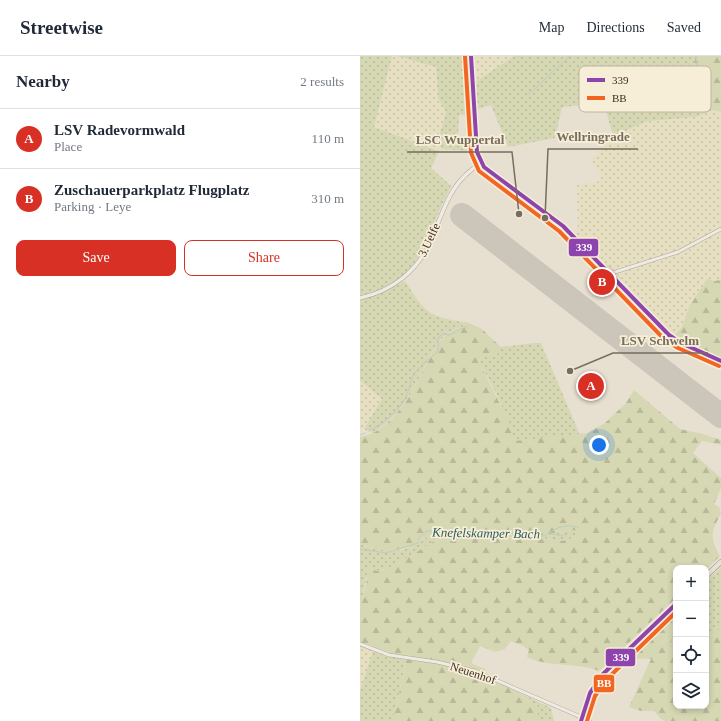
<!DOCTYPE html>
<html lang="en">
<head>
<meta charset="utf-8">
<style>
  body { margin:0; font-family:"Times New Roman",serif; background:#f2f2f3; color:#1f2937 }
  .controls { position:absolute; right:12px; bottom:12px; display:grid; overflow:hidden; border-radius:8px; box-shadow:0 2px 6px #0003 }
  .controls button { width:36px; height:36px; display:grid; place-items:center; padding:0; border:0; border-bottom:1px solid #e0e1e3; background:#fff; color:#1f2937; font:20px sans-serif }
  .you { position:absolute; left:239px; top:389px; width:14px; height:14px; margin:-10px; border:3px solid #fff; border-radius:50%; background:#1a73e8; box-shadow:0 0 0 6px #1a73e833 }
  .badge { display:grid; place-items:center; width:26px; height:26px; border-radius:50%; background:#d93025; color:#fff; font-size:13px; font-weight:700 }
  .pin { position:absolute; translate:-50% -50%; border:2px solid #fff; box-shadow:0 1px 4px #0006 }
  .list { margin:0; padding:0; list-style:none }
  h2 { display:flex; justify-content:space-between; align-items:center; height:52px; margin:0; padding:0 16px; font-size:17px }
  h2 small { font-size:13px; font-weight:400; color:#747a83 }
  .list li { display:grid; grid-template-columns:26px 1fr auto; gap:12px; align-items:center; box-sizing:border-box; height:60px; padding:0 16px; border-top:1px solid #e0e1e3 }
  .list b { display:block; font-size:15px; white-space:nowrap }
  .list p { margin:0; font-size:13px; white-space:nowrap; color:#747a83 }
  .list em { font-size:13px; font-style:normal; color:#747a83 }
  .actions { display:flex; gap:8px; padding:12px 16px }
  .actions a { flex:1; padding:9px 0; border:1px solid #d93025; border-radius:8px; text-align:center; font-size:14px; color:#d93025 }
  .actions .main { background:#d93025; color:#fff }
  .icon { flex:none; width:22px; height:22px; fill:none; stroke:currentColor; stroke-width:2; stroke-linecap:round; stroke-linejoin:round }
  .map { position:relative; flex:none; width:361px; height:665px; overflow:hidden }
  header { display:flex; align-items:center; gap:24px; box-sizing:border-box; height:56px; padding:0 20px; background:#fff; border-bottom:1px solid #e0e1e3 }
  header strong { font-size:19px }
  nav { display:flex; gap:22px; margin-inline-start:auto; font-size:14px }
  main { display:flex }
  aside { flex:1; background:#fff }
  .map>svg:first-child { display:block }
</style>
</head>
<body>
<header>
<strong>Streetwise</strong>
<nav><a>Map</a><a>Directions</a><a>Saved</a></nav>
</header>
<main>
<aside>
<h2>Nearby<small>2 results</small></h2>
<ul class="list">
<li><span class="badge">A</span><div><b>LSV Radevormwald</b><p>Place</p></div><em>110 m</em></li>
<li><span class="badge">B</span><div><b>Zuschauerparkplatz Flugplatz</b><p>Parking · Leye</p></div><em>310 m</em></li>
</ul>
<div class="actions"><a class="main">Save</a><a>Share</a></div>
</aside>
<div class="map">
<svg width="361" height="665" viewBox="0 0 361 665">
  <defs>
    <pattern id="farmland-dots" width="8" height="8" patternUnits="userSpaceOnUse"><rect width="8" height="8" fill="#e6dfc2"/><path d="M2 2h.1M6 6h.1" fill="none" stroke="#c6c0a6" stroke-width="1.8" stroke-linecap="round"/></pattern>
    <pattern id="green-dots" width="8" height="8" patternUnits="userSpaceOnUse"><rect width="8" height="8" fill="#d6d7b3"/><path d="M2 2h.1M6 6h.1" fill="none" stroke="#b9b99a" stroke-width="1.8" stroke-linecap="round"/></pattern>
    <pattern id="forest-firs" width="22" height="20" patternUnits="userSpaceOnUse"><rect width="22" height="20" fill="#d6d7b3"/><path d="M5 1l3.5 6h-7zM16 11l3.5 6h-7z" fill="#b9b99a"/></pattern>
  </defs>
  <rect width="100%" height="100%" fill="#e7e0d1"/>
  <path fill="url(#farmland-dots)" d="M32 0 76 11 78 42 86 56 78 85 84 95 14 72Z
    M112 0H154L114 27Z
    M353 54 361 56V172L325 192 276 208 250 214 216 179 218 173 217 129 241 125V121L231 104 253 80 288 65 336 61Z
    M361 174V223L356 225 329 251 322 271 314 280 257 219 276 209 326 193Z
    M0 324 22 343 4 373 0 372Z
    M0 589 13 595 0 635Z"/>
  <path fill="url(#green-dots)" d="M0 0H32L14 71 79 95 71 112 91 130C89 136 85 142 82 149 60 198 58 224 0 240Z
    M36 0H110L113 59H99L98 80 111 81 112 95 82 93 78 85 86 56 78 42 76 11Z
    M154 0H335V9L353 54 336 61 288 65 253 80 244 47 202 51 195 82 148 91 131 49 115 54 114 27Z
    M45 225C66 259 70 261 109 267 102 272 92 273 85 279 72 291 66 309 58 324 48 344 32 367 12 377L4 373 22 343 0 324V243L19 238Z
    M174 287H181L220 379 154 385C147 358 134 332 120 308L119 302 139 297 141 291Z
    M138 473 147 475 156 473 179 477H198L217 474 220 478 208 484 199 485 171 480 144 482 127 479 76 484 30 512 16 515 9 510 0 552V488C15 493 37 499 51 490 62 483 75 476 88 474 105 473 123 477 138 473Z
    M361 511V572L354 577 346 587V525Z
    M316 553V597L311 595 310 589 313 581 312 557Z
    M13 595 46 604 33 665H0V635Z
    M160 637 191 652 194 665H178L177 650 164 642Z"/>
  <path fill="url(#forest-firs)" d="M335 0H361V56L353 54 335 9Z
    M347 223 356 225 361 223V303L314 280 322 271 329 251Z
    M109 267 122 273 141 291 140 297 119 302 120 308 143 354 148 361 154 385 227 377 245 367 266 347 274 334 320 373 343 378 361 384V389L342 385 333 397 361 422V432L354 448 359 451 361 457C351 477 349 480 360 500L346 514V512H316V542L239 615C217 606 189 612 167 601L169 594 163 590 151 585 145 593 135 596 120 590 111 607 125 613 122 621 160 637 164 643 178 650V665H33L47 601 20 595 0 586V552L7 524 6 512 9 510 16 515 30 512 76 484 127 479 144 482 171 480 199 485 208 484 219 478 216 474 198 477H179L156 473 147 475 138 473 130 475 87 474 58 485 50 491 27 495 0 488V381C27 377 46 347 58 325 66 309 72 292 85 280 92 273 102 272 109 267Z
    M312 557 313 581 310 589 311 595 316 597V650H346V587L354 577 361 572V665H306L302 664 294 655H281L269 651 291 603 264 602Z"/>
  <g fill="none" stroke-linecap="round" stroke-linejoin="round">
    <path stroke="#bcccc2" stroke-width="1" d="M334 25 337 17 336 0
      M169 38 210 0
      M9 374C22 370 35 357 43 346 49 338 49 326 55 317 62 308 70 303 78 295V282L82 278 89 279 107 270
      M0 379 5 377
      M189 477C198 470 206 469 218 471
      M0 493 26 497 58 487 59 481 67 475H72L88 476 116 475 185 480 188 477 202 480 207 476"/>
    <path stroke="#cbc5ba" stroke-width="24" d="M102 159 361 360"/>
    <defs>
      <path id="minor" d="M249 218 318 196 361 173
        M0 588 29 599 77 606 115 615 230 665"/>
      <path id="tertiary" d="M0 242C32 235 58 215 71 184 85 152 89 127 121 107"/>
      <path id="primary" d="M111 0 117 96 124 111 203 170 309 279 321 287 361 305
        M346 520 361 506
        M221 665 230 637 243 618 316 548"/>
    </defs>
    <use href="#minor" stroke="#ada599" stroke-width="4"/>
    <use href="#tertiary" stroke="#ada599" stroke-width="4.5"/>
    <use href="#primary" stroke="#928b80" stroke-width="5.5"/>
    <use href="#minor" stroke="#efebe3" stroke-width="3"/>
    <use href="#tertiary" stroke="#efebe3" stroke-width="3.5"/>
    <use href="#primary" stroke="#e6e1d4" stroke-width="4.5"/>
    <defs>
      <path id="bus-1" d="M111 0 117 96 124 111 203 170 309 279 321 287 361 305
        M221 665 230 637 243 618 316 548"/>
      <path id="bus-2" d="M105 0 111 97 119 115 199 175 305 284 318 292 359 310
        M227 665 235 640 248 622 316 556"/>
    </defs>
    <use href="#bus-1" stroke="#f7eed8" stroke-width="7"/>
    <use href="#bus-2" stroke="#f7eed8" stroke-width="7"/>
    <use href="#bus-1" stroke="#8e44ad" stroke-width="4"/>
    <use href="#bus-2" stroke="#f26522" stroke-width="4"/>
  </g>
  <g text-anchor="middle" dominant-baseline="central" stroke-width="3.5" stroke-linejoin="round" paint-order="stroke">
    <g font-size="12" fill="#3d2e20" stroke="#f7eed8">
      <text transform="translate(69 184) rotate(-65)">3.Uelfe</text>
      <text transform="translate(113 617) rotate(18)">Neuenhof</text>
    </g>
    <g font-size="13" font-style="italic" fill="#2f5d5a" stroke="#f7eed8">
      <text transform="translate(126 477) rotate(1)">Knefelskamper Bach</text>
    </g>
  </g>
  <rect x="219" y="10" width="132" height="46" rx="6" fill="#f7eed8" stroke="#bfb4a1" stroke-width="1"/>
  <rect x="227" y="22" width="18" height="4" fill="#8e44ad"/>
  <rect x="227" y="40" width="18" height="4" fill="#f26522"/>
  <g font-size="11" fill="#3d2e20">
    <text x="252" y="28">339</text>
    <text x="252" y="46">BB</text>
  </g>
  <path fill="none" stroke="#786c5e" stroke-width="1.5" d="M185 162L188 93H278M159 158L152 96H47M210 315L253 297H348"/>
  <g fill="#786c5e" stroke="#f7eed8" stroke-width="1.5">
    <circle cx="185" cy="162" r="4"/>
    <circle cx="159" cy="158" r="4"/>
    <circle cx="210" cy="315" r="4"/>
  </g>
  <g font-size="13" text-anchor="middle" font-weight="bold" fill="#786c5e" stroke="#f7eed8" stroke-width="3.5" stroke-linejoin="round" paint-order="stroke">
    <text x="233" y="85">Wellringrade</text>
    <text x="100" y="88">LSC Wuppertal</text>
    <text x="300" y="289">LSV Schwelm</text>
  </g>
  <g stroke="#f7eed8" stroke-width="1.5">
    <rect x="208" y="182" width="31" height="19" rx="4" fill="#8e44ad"/>
    <rect x="245" y="592" width="31" height="19" rx="4" fill="#8e44ad"/>
    <rect x="233" y="618" width="22" height="19" rx="4" fill="#f26522"/>
  </g>
  <g font-size="11" text-anchor="middle" font-weight="bold" fill="#fff">
    <text x="224" y="195">339</text>
    <text x="261" y="605">339</text>
    <text x="244" y="631">BB</text>
  </g>
</svg>
<div class="controls">
<button>+</button>
<button>−</button>
<button><svg class="icon" aria-label="locate" viewBox="0 0 24 24"><circle cx="12" cy="12" r="6"/><path d="M12 2v4M12 18v4M2 12h4M18 12h4"/></svg></button>
<button><svg class="icon" aria-label="layers" viewBox="0 0 24 24"><path d="M12 4l9 5-9 5-9-5zM3 14l9 5 9-5"/></svg></button>
</div>
<div class="you"></div>
<div class="pin badge" style="left:231px;top:330px">A</div>
<div class="pin badge" style="left:242px;top:226px">B</div>
</div>
</main>
</body>
</html>
